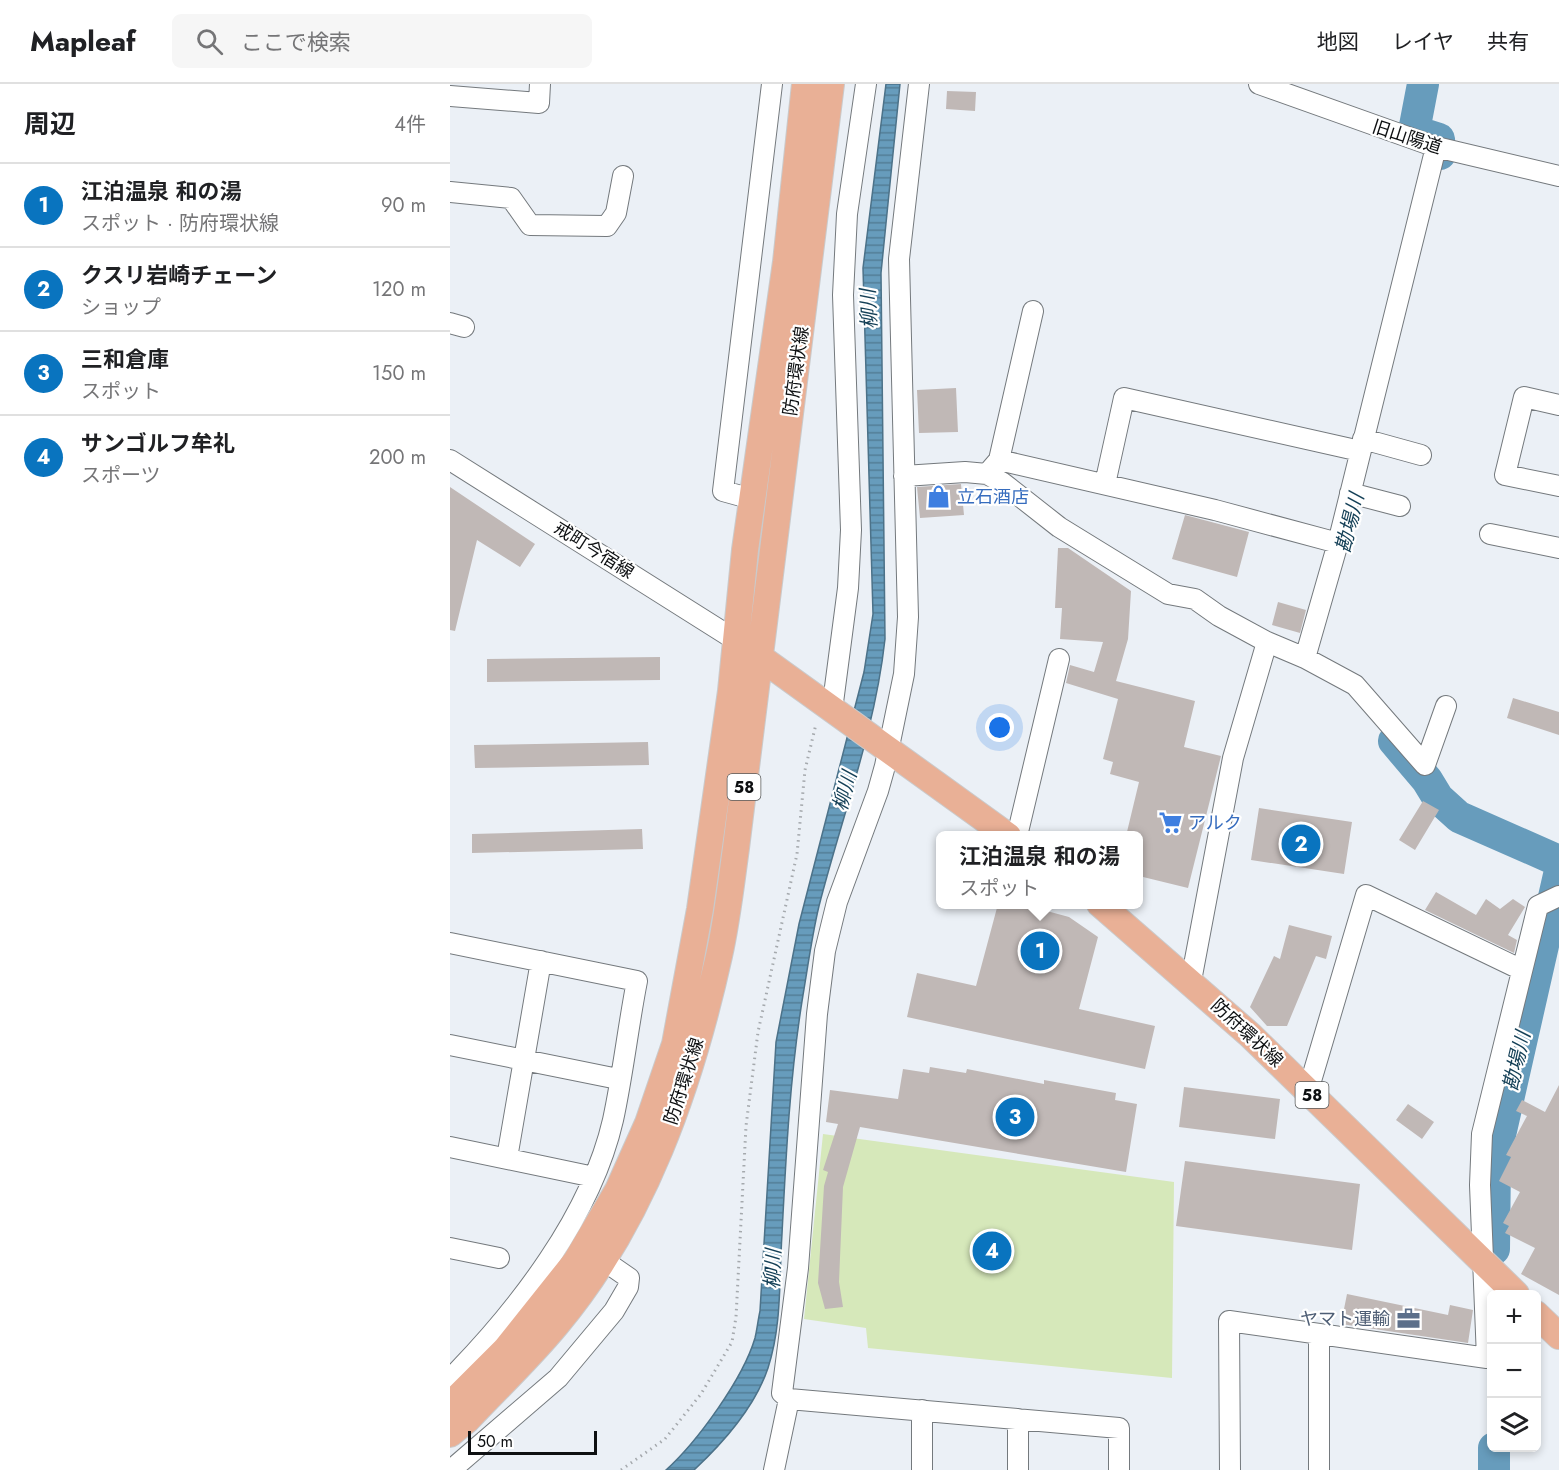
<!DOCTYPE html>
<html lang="ja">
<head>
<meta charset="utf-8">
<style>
  body { margin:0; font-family:Jost,"Noto Sans JP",sans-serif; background:#f6f6f6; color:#202124 }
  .controls { position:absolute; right:18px; bottom:18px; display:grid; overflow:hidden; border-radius:9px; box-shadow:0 3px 9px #0003 }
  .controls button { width:54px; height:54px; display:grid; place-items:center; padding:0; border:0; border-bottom:2px solid #e0e0e0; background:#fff; color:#202124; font:30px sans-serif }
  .scale { position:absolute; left:18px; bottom:15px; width:129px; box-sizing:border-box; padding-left:6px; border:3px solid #0e1012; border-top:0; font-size:16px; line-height:21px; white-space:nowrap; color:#0e1012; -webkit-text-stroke:4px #fff; paint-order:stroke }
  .you { position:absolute; left:550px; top:644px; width:21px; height:21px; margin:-15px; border:4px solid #fff; border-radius:50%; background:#1a73e8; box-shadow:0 0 0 9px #1a73e833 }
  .badge { display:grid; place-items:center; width:39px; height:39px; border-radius:50%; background:#0974bf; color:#fff; font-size:20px; font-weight:700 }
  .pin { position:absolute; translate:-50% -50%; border:3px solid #fff; box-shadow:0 2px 6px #0006 }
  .popup { position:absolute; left:486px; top:747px; width:207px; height:78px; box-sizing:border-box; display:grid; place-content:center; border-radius:9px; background:#fff; filter:drop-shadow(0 2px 4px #0005); font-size:20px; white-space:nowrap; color:#757577 }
  .popup b { font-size:22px; color:#202124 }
  .popup::after { content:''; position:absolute; left:50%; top:100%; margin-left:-12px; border:12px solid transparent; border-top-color:#fff }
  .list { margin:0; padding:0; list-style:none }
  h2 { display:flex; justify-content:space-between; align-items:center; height:78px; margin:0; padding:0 24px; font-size:26px }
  h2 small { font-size:20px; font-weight:400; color:#757577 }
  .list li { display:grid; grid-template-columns:39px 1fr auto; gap:18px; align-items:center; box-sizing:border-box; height:84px; padding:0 24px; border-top:2px solid #e0e0e0 }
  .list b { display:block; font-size:22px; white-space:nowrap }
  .list p { margin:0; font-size:20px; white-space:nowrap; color:#757577 }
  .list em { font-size:20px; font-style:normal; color:#757577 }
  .icon { flex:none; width:33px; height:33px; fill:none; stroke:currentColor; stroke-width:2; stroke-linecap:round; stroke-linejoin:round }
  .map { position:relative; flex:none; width:1109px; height:1386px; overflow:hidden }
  header { display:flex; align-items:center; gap:36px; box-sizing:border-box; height:84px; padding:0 30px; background:#fff; border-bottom:2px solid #e0e0e0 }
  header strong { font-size:28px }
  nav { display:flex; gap:33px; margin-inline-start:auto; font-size:21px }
  .search { width:420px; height:54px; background:#f6f6f6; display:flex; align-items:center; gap:15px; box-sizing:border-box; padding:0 21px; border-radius:9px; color:#757577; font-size:22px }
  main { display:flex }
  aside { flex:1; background:#fff }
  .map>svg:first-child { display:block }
</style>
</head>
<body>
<header>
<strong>Mapleaf</strong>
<div class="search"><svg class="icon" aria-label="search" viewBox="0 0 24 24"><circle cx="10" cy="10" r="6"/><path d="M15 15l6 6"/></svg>ここで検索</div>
<nav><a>地図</a><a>レイヤ</a><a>共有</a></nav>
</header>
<main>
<aside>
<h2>周辺<small>4件</small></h2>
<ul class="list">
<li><span class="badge">1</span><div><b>江泊温泉 和の湯</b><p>スポット · 防府環状線</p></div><em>90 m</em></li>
<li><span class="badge">2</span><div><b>クスリ岩崎チェーン</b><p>ショップ</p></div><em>120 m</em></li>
<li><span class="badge">3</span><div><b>三和倉庫</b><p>スポット</p></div><em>150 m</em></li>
<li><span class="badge">4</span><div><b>サンゴルフ牟礼</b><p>スポーツ</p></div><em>200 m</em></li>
</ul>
</aside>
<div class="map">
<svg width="1109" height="1386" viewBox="0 0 1109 1386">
  <defs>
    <pattern id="water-rules" width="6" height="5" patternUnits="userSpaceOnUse" patternTransform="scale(1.5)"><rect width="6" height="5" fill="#679cbc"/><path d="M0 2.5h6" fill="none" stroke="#537e97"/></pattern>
  </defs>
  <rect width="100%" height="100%" fill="#ebf0f6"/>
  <path fill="#d6e8ba" d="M373 1050 724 1098 722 1294 418 1264 416 1244 354 1235Z"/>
  <path fill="url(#water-rules)" stroke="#4c7289" stroke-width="1.5" d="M436 0H450L431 189 435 555C425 647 392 732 369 822 362 851 358 882 353 911 340 990 336 1070 332 1150 329 1196 332 1241 318 1284 305 1323 273 1359 244 1386H216C247 1358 293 1295 305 1254 307 1246 308 1236 310 1227L326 958 349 840 414 588 423 530 413 184Z"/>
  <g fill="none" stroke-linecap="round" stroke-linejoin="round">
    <path stroke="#679cbc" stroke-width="32" d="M973 0 964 47 989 55 990 70
      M944 657 977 696 988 714 1009 733 1109 777
      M1044 1165 1045 1073 1109 791
      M1044 1386V1364"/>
  </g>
  <path fill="#c0b8b6" d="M497 7 526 8 525 27 496 25Z
    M506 304 508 348 469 349 467 306Z
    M511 400 514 431 470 434 467 403Z
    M0 403 85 460 70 483 27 456 5 547 0 546Z
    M735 431 799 448 787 493 722 475Z
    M608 464H618L681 507 678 555 666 597 745 617 734 663 771 672 738 804 689 792V752H676L689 698 660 690 663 678 653 675 668 615 616 599 620 581 644 588 653 558 610 555 612 524H605Z
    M828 518 856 526 850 549 822 541Z
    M210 573V596L37 598V575Z
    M1063 614 1109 628V651L1057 634Z
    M198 658 199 681 25 684 24 661Z
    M973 717 989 726 965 766 949 756Z
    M809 724 902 738 894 790 801 776Z
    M192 745 193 765 22 769V750Z
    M986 808 1026 831 1036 815 1050 825 1063 815 1075 823 1058 851 1067 856 1064 869 975 826Z
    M548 820H571L619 833 648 853 629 925 705 942 695 985 457 933 467 889 526 902Z
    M839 841 882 852 876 875 866 872 837 942H817L800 923 824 872 830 875Z
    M480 983 516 989 517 985 594 1000V996L666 1009 665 1016 687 1020 676 1088 410 1043 393 1103 389 1198 393 1223 375 1225 368 1199 374 1102 378 1088 373 1086 388 1040 376 1038 380 1006 448 1015 453 985 479 989Z
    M1109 1001V1211L1071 1190 1085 1164 1055 1149 1059 1142 1053 1139 1070 1108 1049 1097 1061 1073 1056 1071 1077 1032 1066 1027 1072 1016 1095 1028Z
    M734 1003 830 1015 825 1055 729 1043Z
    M958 1020 984 1038 972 1055 946 1036Z
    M735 1077 910 1100 902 1166 726 1142Z
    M897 1210 998 1231 1000 1221 1023 1226 1018 1259 891 1240Z"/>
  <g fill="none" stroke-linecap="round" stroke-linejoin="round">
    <defs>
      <path id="minor" d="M469 0 449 175 458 533 454 590 435 682 428 707 387 818 375 867 367 930 348 1184 332 1309 339 1315 669 1344V1386
        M809 0 986 63 1109 92
        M0 12 89 19 90 0
        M0 108 61 114 80 141 157 142 166 129 173 92
        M0 239 14 243
        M1109 321 1074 313 1055 391 1109 402
        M913 355 971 371
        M0 376 287 557
        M549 376 765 426 888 459
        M537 390 553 399 609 443 718 510 745 515 769 532 817 558 855 574 905 601 975 681 996 622
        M454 392 515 388 537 390 549 376 583 227
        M655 400 674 314 910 367
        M900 409 950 422
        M302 415 273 407 322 0
        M1040 450 1109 464
        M855 574 888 459 986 63
        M382 626 398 504 401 446 393 211 397 130 416 0
        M567 752 609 575
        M0 859 187 897C178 943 173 990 163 1036 141 1132 68 1226 0 1295
        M741 897 783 674 817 558
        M0 961 168 995
        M858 1007 916 811 1072 886
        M0 1063 144 1093
        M57 1074 91 877
        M0 1164 49 1174
        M869 1250V1386
        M472 1326V1386
        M568 1335V1386
        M1 1386 108 1294 164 1227 178 1203 179 1194 153 1176
        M324 1386 339 1315
        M780 1386 779 1237 1037 1274 1030 1101 1032 1050 1088 822 1109 812"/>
      <path id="major" d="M300 566 558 752
        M650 820 800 951 1066 1210
        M1086 1230 1109 1252
        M0 1321 55 1266 126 1177 168 1106 198 1039 225 960 250 825 281 607 295 466 336 178 355 0
        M0 1350 17 1336C47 1304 79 1274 107 1240 194 1136 240 1002 269 872 277 837 281 800 286 764L381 0"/>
    </defs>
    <use href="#minor" stroke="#74797d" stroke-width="22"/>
    <use href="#major" stroke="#cacacb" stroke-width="28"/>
    <path stroke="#a5a9ad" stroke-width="3" stroke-dasharray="1.5 4.5" stroke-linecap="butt" d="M171 1386 215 1355 251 1310 282 1258 286 1233 296 1042 308 948 347 770 355 686 366 640"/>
    <use href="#minor" stroke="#fff" stroke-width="20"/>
    <use href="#major" stroke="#e9b096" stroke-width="26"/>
  </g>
  <defs>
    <symbol id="shop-bare" viewBox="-9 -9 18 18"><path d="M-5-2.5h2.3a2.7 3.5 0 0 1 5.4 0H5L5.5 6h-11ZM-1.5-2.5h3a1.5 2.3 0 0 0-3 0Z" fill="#3f7fe0" stroke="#fff" stroke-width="2.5" paint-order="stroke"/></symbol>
    <symbol id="supermarket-bare" viewBox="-9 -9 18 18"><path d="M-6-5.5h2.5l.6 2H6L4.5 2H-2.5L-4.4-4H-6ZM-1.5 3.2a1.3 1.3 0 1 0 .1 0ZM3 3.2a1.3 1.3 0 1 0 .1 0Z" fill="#3f7fe0" stroke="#fff" stroke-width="2.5" paint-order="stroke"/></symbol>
    <symbol id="office-bare" viewBox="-9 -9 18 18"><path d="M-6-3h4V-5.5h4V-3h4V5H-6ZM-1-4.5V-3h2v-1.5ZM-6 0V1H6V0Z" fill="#5c6f8a" stroke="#fff" stroke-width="2.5" paint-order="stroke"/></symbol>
  </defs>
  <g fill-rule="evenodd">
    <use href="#shop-bare" x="472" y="396" width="33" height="33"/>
    <use href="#supermarket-bare" x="704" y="722" width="33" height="33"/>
    <use href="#office-bare" x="942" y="1218" width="33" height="33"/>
  </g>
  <g text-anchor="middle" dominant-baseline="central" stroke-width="4.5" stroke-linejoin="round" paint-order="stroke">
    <g fill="#fff" stroke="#565859" stroke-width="1.5">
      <rect x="277.5" y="690" width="33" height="26" rx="4.5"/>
      <rect x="845.5" y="998" width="33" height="26" rx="4.5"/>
    </g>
    <g font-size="16" font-weight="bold" fill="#0e1012">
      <text x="294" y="703">58</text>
      <text x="862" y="1011">58</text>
    </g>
    <g font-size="18" fill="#0e1012" stroke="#fff">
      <text transform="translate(957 53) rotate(18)">旧山陽道</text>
      <text transform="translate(346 287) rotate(-82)">防府環状線</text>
      <text transform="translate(144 466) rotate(32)">戒町今宿線</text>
      <text transform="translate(797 949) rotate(43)">防府環状線</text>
      <text transform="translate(234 997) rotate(-72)">防府環状線</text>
    </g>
    <g font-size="18" fill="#366cbe" stroke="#fff" text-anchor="start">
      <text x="507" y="413">立石酒店</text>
      <text x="738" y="739">アルク</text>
    </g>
    <g font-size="18" fill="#4e5e75" stroke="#fff" text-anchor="end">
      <text x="940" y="1235">ヤマト運輸</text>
    </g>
    <g font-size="20" font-style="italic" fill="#133f56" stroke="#fff">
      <text transform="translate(419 225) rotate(-93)">柳川</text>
      <text transform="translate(900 439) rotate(-76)">勘場川</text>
      <text transform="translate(395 707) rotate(-75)">柳川</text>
      <text transform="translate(1067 977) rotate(-77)">勘場川</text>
      <text transform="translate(323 1185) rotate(-88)">柳川</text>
    </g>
  </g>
</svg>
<div class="controls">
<button>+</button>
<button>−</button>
<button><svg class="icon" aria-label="layers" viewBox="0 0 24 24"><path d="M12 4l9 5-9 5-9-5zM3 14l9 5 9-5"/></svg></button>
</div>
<div class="scale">50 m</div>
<div class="you"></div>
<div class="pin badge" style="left:590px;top:867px">1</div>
<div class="popup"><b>江泊温泉 和の湯</b>スポット</div>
<div class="pin badge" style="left:851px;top:760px">2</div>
<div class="pin badge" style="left:565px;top:1033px">3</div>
<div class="pin badge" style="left:542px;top:1167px">4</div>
</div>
</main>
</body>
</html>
